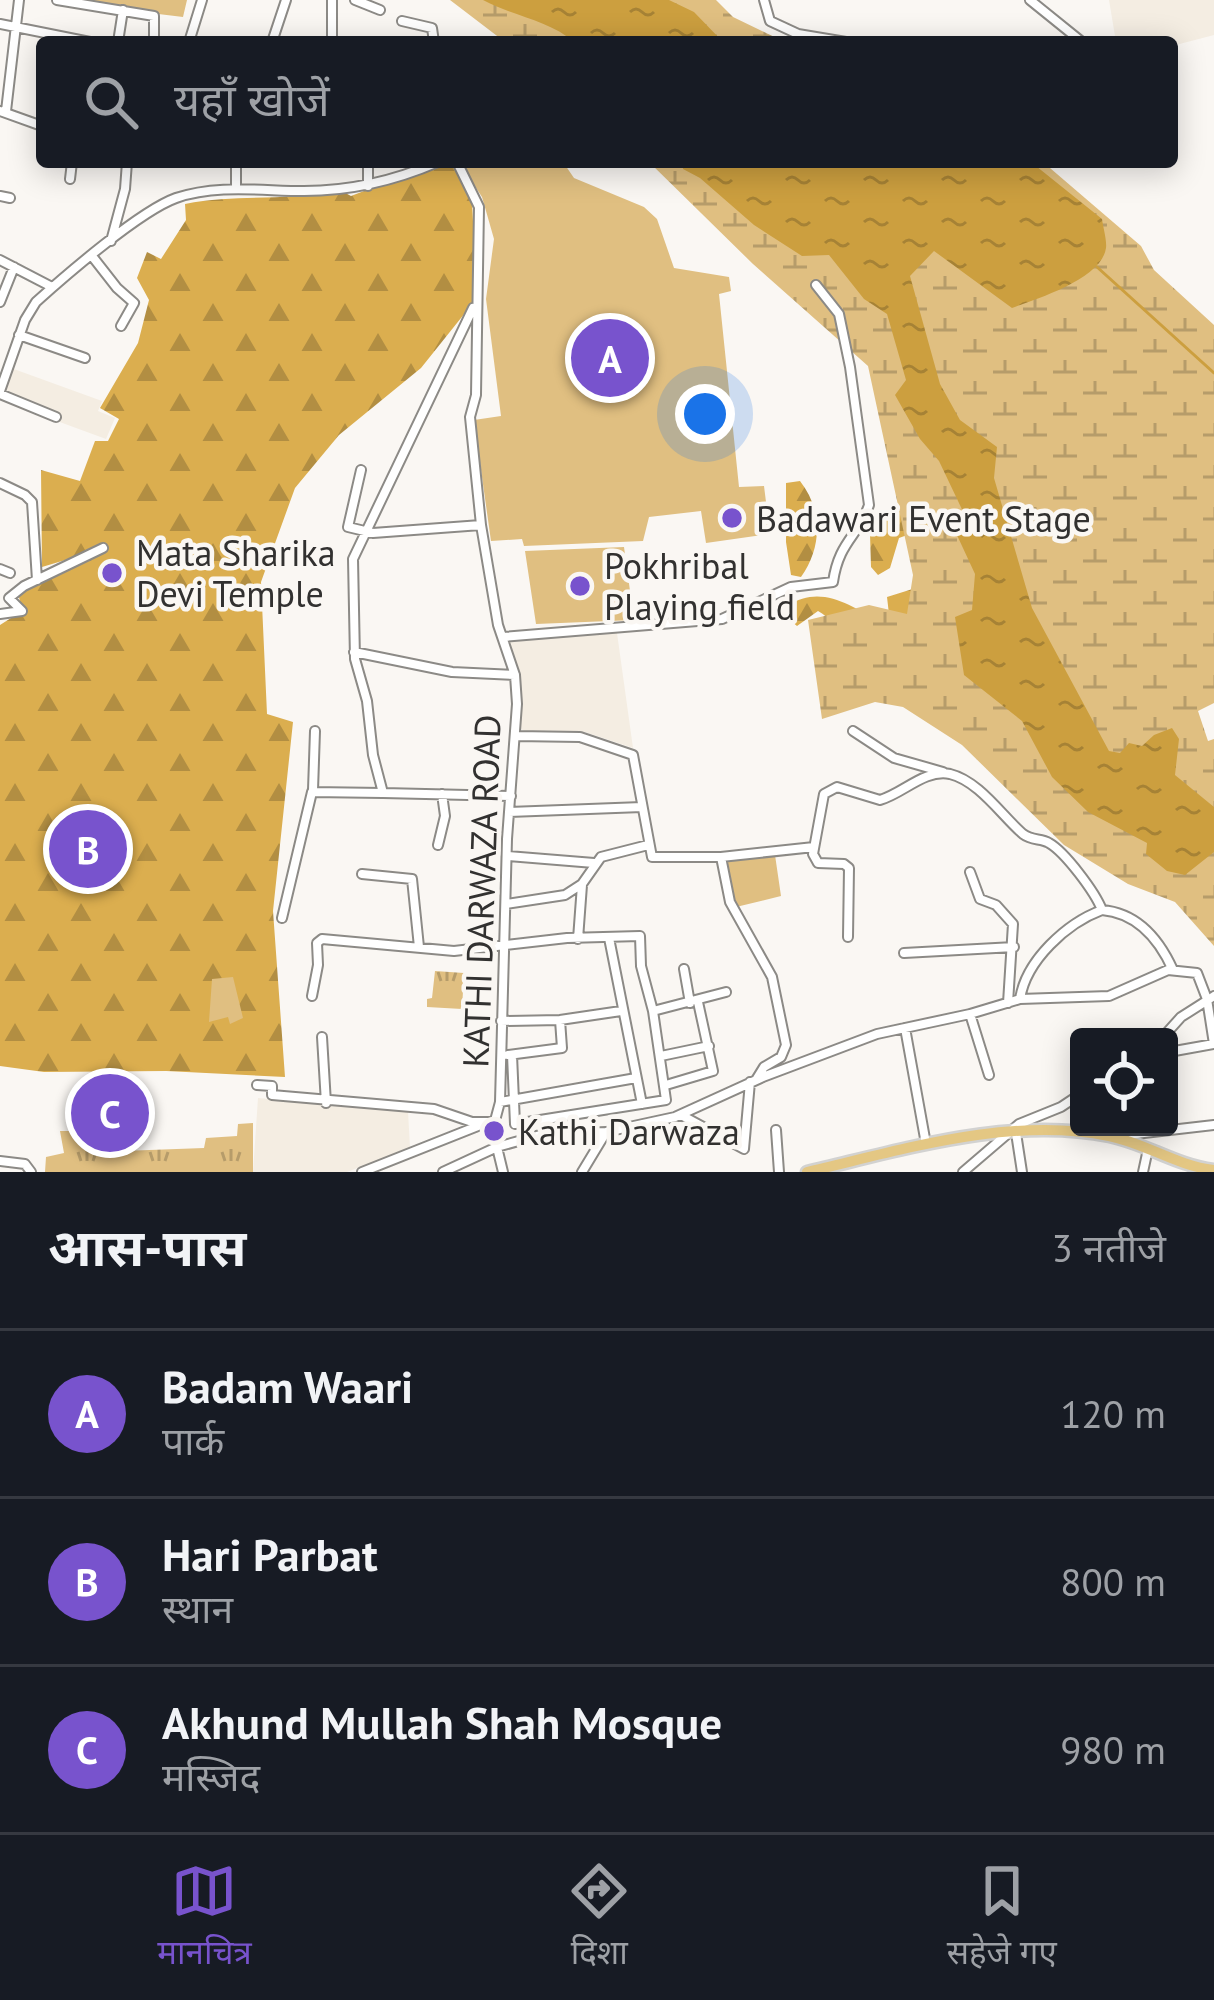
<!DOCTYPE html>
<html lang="hi">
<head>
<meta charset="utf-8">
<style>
  body { margin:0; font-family:"PT Sans","Noto Sans Devanagari",sans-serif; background:#20242c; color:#f1f3f6 }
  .controls { position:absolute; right:36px; bottom:36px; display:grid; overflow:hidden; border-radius:12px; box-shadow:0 6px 30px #0003 }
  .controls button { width:108px; height:108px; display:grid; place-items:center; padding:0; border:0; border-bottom:3px solid #363941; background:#171b24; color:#f1f3f6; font:60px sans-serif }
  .you { position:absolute; left:705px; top:414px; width:42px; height:42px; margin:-30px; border:9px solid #fff; border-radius:50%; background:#1a73e8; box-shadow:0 0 0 18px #1a73e833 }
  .badge { display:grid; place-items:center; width:78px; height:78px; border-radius:50%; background:#7853cd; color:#fff; font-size:39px; font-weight:700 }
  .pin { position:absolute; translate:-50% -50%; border:6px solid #fff; box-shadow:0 3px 12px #0006 }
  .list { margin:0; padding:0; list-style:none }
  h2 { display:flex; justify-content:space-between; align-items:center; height:156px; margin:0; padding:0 48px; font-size:51px }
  h2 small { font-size:39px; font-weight:400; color:#9ea1a6 }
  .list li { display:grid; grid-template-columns:78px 1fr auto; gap:36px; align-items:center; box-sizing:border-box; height:168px; padding:0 48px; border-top:3px solid #363941 }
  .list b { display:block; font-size:45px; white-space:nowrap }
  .list p { margin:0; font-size:39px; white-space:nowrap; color:#9ea1a6 }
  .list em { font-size:39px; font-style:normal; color:#9ea1a6 }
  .icon { flex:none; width:66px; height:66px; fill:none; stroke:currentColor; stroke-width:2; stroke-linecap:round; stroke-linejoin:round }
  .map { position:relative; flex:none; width:1214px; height:1172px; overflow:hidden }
  .search { position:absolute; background:#171b24; box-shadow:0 6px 30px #0003; left:36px; right:36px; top:36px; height:132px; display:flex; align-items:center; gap:30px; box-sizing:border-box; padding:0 42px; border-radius:12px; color:#9ea1a6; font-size:45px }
  .sheet { height:660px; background:#171b24 }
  nav { display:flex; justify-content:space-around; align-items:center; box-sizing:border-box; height:168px; border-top:3px solid #363941; background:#171b24; font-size:33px; color:#9ea1a6 }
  nav a { display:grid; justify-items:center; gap:6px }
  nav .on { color:#7853cd }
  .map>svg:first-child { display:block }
</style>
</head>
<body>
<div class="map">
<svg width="1214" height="1172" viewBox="0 0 1214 1172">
  <defs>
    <pattern id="grass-tufts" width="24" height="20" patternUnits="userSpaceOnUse" patternTransform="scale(3)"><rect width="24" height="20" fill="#e0bf81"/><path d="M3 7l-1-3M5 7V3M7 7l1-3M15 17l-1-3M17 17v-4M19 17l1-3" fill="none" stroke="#b69c6a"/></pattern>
    <pattern id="forest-firs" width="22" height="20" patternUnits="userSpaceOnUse" patternTransform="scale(3)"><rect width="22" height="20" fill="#dbae4f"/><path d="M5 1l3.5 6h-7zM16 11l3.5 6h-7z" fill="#b28e42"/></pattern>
    <pattern id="wetland-marsh" width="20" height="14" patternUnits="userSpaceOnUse" patternTransform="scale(3)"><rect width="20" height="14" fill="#e0bf81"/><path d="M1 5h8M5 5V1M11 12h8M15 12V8" fill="none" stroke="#b69c6a"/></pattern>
    <pattern id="water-ripples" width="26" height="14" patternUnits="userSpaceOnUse" patternTransform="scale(3)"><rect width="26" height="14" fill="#cc9f3f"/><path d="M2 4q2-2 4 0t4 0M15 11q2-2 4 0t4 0" fill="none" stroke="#a68235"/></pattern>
  </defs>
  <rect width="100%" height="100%" fill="#faf7f3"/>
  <path fill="#f4ede2" d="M1109 0H1214V35L1172 46V42H1116Z
    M11 368 102 401 98 411 115 418 106 439 57 421 59 416 2 392Z
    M617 633 633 748 585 732H525L518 726V679L508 641Z
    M258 1098 408 1111 410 1148 347 1172H253Z"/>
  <path fill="url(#grass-tufts)" d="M435 971 464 973 462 1009 427 1007V999L432 998Z
    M253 1123V1172H45L46 1157 64 1153 60 1131H94L95 1152 204 1148 206 1138 237 1136 238 1124Z"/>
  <path fill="url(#forest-firs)" d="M440 162H456L472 202 477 298 421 368 339 435 295 488 261 582 267 714 293 722 273 911 285 1077 166 1071 44 1072 0 1066V625L22 611 19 597 37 580 92 552 42 567 41 470 80 481 95 441H108L119 419 100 408 138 343 149 300 137 278 147 252 161 259 186 220 185 204C238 193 287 203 338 189L351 196Z
    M800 481C823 510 822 548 801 577L791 575 786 542V483Z
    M927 503 944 514C952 534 969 564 968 586 967 601 957 606 950 618 935 642 955 685 961 709L956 721 943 724 868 687 844 664C843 637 841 625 818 611L797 626 791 621 787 606C821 584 849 605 881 622L890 623 887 597 919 587C929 569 921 549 910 534L899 538 890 568 878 575 871 567 870 534 865 520 874 512Z"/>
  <path fill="url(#wetland-marsh)" d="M450 0H716L733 17 785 42H505Z
    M649 162H1043L1141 246 1154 270 1214 325V703L1198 711 1208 741 1214 739V946L1175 902 1128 884 1064 845 962 745 903 707 875 702 822 719 808 620 869 605 907 614 913 575 868 366 753 264Z"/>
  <path fill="#e0bf81" d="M94 0H187L183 17 93 6Z
    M459 162H563L574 178 644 207 657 219 674 268 729 277 731 291 719 294 739 487 764 486 770 534 706 543 701 511 649 517 643 541 524 546 522 539 491 541 474 420 501 416 486 299 494 239 482 197Z
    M624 547 634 620 536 624 525 551Z
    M775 855 781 896 736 907 729 890 731 885 727 879 725 860Z
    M233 977 243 1018 230 1024 228 1017 209 1022 212 979Z"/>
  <path fill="url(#water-ripples)" d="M483 0H669L694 12 723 42H574C549 20 512 16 483 0Z
    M682 162H1031L1102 219C1103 227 1107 240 1106 248 1102 279 1036 299 1012 308L934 251 910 276 940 384 960 420 997 447 994 478 1032 608 1109 751 1120 753 1129 743 1142 746 1154 735 1172 728 1179 739 1175 775 1214 807V852L1185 875 1167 871 1146 854 1147 843 1088 812 1052 777 1022 721 964 675 955 617 972 610 975 574 956 533 968 522 939 461 920 439 895 395 906 380 887 314 864 299 829 255 802 256 754 225 700 178 683 169Z"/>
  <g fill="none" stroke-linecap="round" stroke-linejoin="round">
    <path stroke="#cc9f3f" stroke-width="3" d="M1097 267 1214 373"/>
    <defs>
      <path id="minor" d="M57 0 154 16V42
        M355 0 380 10
        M764 0 770 21 798 34 846 42
        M1030 0 1082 42
        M402 21 432 28 434 42
        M0 24 90 42
        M118 42 123 10
        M189 42 202 0
        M272 42 286 0
        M332 42V0
        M0 111 42 126
        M6 111 19 0
        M457 162 479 207 476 395 470 417 481 525 498 625 515 675 517 704 507 839 500 1102 493 1128
        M70 179 72 162
        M368 186V162
        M236 189V162
        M0 196 10 198
        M111 241 125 189 127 162
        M92 256 117 288 134 303 121 326
        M0 260 52 287
        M0 302 14 267
        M473 308 353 559 355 659 367 701 373 755 383 793 511 796
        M19 335 85 358
        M0 391 25 320 36 302C66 275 140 211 176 198 217 184 262 191 304 191 352 191 394 181 438 162
        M0 394 56 417
        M361 470 348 527 373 533 481 525
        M0 483 25 495 32 502 37 580
        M0 569 10 573
        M0 614 22 611 9 598 24 586 103 548
        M503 637 722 619 791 587 833 582C839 541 858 537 869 505L850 367 839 314 816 285
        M354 652 452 672 515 675
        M853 731 894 758 943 772
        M516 736 580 737 633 755 652 857H721L814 847
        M313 790 315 731
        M509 812 642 807
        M438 845 445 816 442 794
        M507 856 594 863
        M721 857 730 902 772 977 786 1045 781 1057 764 1067 756 1080
        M970 872 980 899 996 905 1013 924 1008 1003
        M362 874 412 879 419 947
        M506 904 565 895 582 884 601 857 648 845
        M282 918 312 792 383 793
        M848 937 849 868 844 864 818 863 813 854 824 794 837 787 880 800C904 793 924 769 950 774 979 781 1002 816 1023 834 1032 841 1041 838 1049 843 1065 852 1095 892 1102 910
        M609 938 642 1104
        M578 939 582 885
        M904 953 1014 947
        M684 969 690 1003
        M312 996 318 965 317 943 322 939 454 951 567 938 640 936 641 966 653 1011 666 1100 515 1124 512 1055
        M1020 999C1026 960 1067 923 1102 910 1137 913 1159 939 1173 970
        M653 1011 726 992
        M970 1014 989 1075
        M501 1021 560 1020 621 1011
        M905 1028 926 1144
        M322 1037 326 1103
        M1163 1037 1181 1017 1214 996
        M508 1055 562 1048 560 1020
        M661 1056 709 1046
        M257 1085 272 1086V1095L434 1109 472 1122H494
        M666 1085 713 1071 698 1002
        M500 1102 636 1078
        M681 1115 744 1149 750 1082
        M776 1130 779 1172
        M1016 1133 1022 1172
        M1118 1136 1214 1125
        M495 1139 503 1172
        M0 1161 25 1164 31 1172
        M362 1172 478 1126
        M443 1172 497 1147 540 1135 606 1132 675 1117 763 1077 877 1034 970 1014 1020 999 1109 996 1168 970 1197 973 1207 999 1214 1044 1169 1052
        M582 1172 605 1134
        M963 1172 1019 1124 1061 1107 1079 1095
        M1143 1172 1148 1149"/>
      <path id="major" d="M807 1172C902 1150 1010 1116 1109 1136 1145 1143 1177 1166 1214 1170"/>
    </defs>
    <use href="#minor" stroke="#8c8a86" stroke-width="12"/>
    <use href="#major" stroke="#d2d2d1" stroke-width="15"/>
    <use href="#minor" stroke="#fff" stroke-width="8"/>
    <use href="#major" stroke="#e4c783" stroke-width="10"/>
  </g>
  <g fill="#7853cd" stroke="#faf7f3" stroke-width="4.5">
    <circle cx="732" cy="518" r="12"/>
    <circle cx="112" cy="573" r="12"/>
    <circle cx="580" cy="586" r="12"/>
    <circle cx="494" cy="1131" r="12"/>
  </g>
  <g text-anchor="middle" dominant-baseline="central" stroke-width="9" stroke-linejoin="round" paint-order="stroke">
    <g font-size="36" fill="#323130" stroke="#faf7f3" text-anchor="start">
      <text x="756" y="518">Badawari Event Stage</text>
      <text x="136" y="552">Mata Sharika<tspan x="136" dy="41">Devi Temple</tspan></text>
      <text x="604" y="565">Pokhribal<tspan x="604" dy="41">Playing field</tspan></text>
      <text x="518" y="1131">Kathi Darwaza</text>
    </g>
    <g font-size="36" fill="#323130" stroke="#faf7f3">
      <text transform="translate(481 891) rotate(-88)">KATHI DARWAZA ROAD</text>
    </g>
  </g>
</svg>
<div class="controls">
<button><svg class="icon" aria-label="locate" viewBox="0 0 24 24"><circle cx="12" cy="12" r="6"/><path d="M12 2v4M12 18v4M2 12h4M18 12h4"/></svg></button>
</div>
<div class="you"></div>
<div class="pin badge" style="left:610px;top:358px">A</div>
<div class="pin badge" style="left:88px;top:849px">B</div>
<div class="pin badge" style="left:110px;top:1113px">C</div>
<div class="search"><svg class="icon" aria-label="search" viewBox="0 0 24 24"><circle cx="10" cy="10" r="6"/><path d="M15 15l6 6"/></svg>यहाँ खोजें</div>
</div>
<section class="sheet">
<h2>आस-पास<small>3 नतीजे</small></h2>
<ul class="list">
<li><span class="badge">A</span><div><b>Badam Waari</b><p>पार्क</p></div><em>120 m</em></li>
<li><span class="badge">B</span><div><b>Hari Parbat</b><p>स्थान</p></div><em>800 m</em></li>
<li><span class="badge">C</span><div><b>Akhund Mullah Shah Mosque</b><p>मस्जिद</p></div><em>980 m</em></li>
</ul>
</section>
<nav>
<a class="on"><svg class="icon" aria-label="map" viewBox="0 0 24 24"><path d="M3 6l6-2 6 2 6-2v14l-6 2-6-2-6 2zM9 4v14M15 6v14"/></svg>मानचित्र</a>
<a><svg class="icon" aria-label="directions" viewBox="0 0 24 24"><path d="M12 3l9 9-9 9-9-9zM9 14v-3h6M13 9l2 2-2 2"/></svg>दिशा</a>
<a><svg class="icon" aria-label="saved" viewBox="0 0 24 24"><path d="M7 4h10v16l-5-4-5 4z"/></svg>सहेजे गए</a>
</nav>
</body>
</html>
